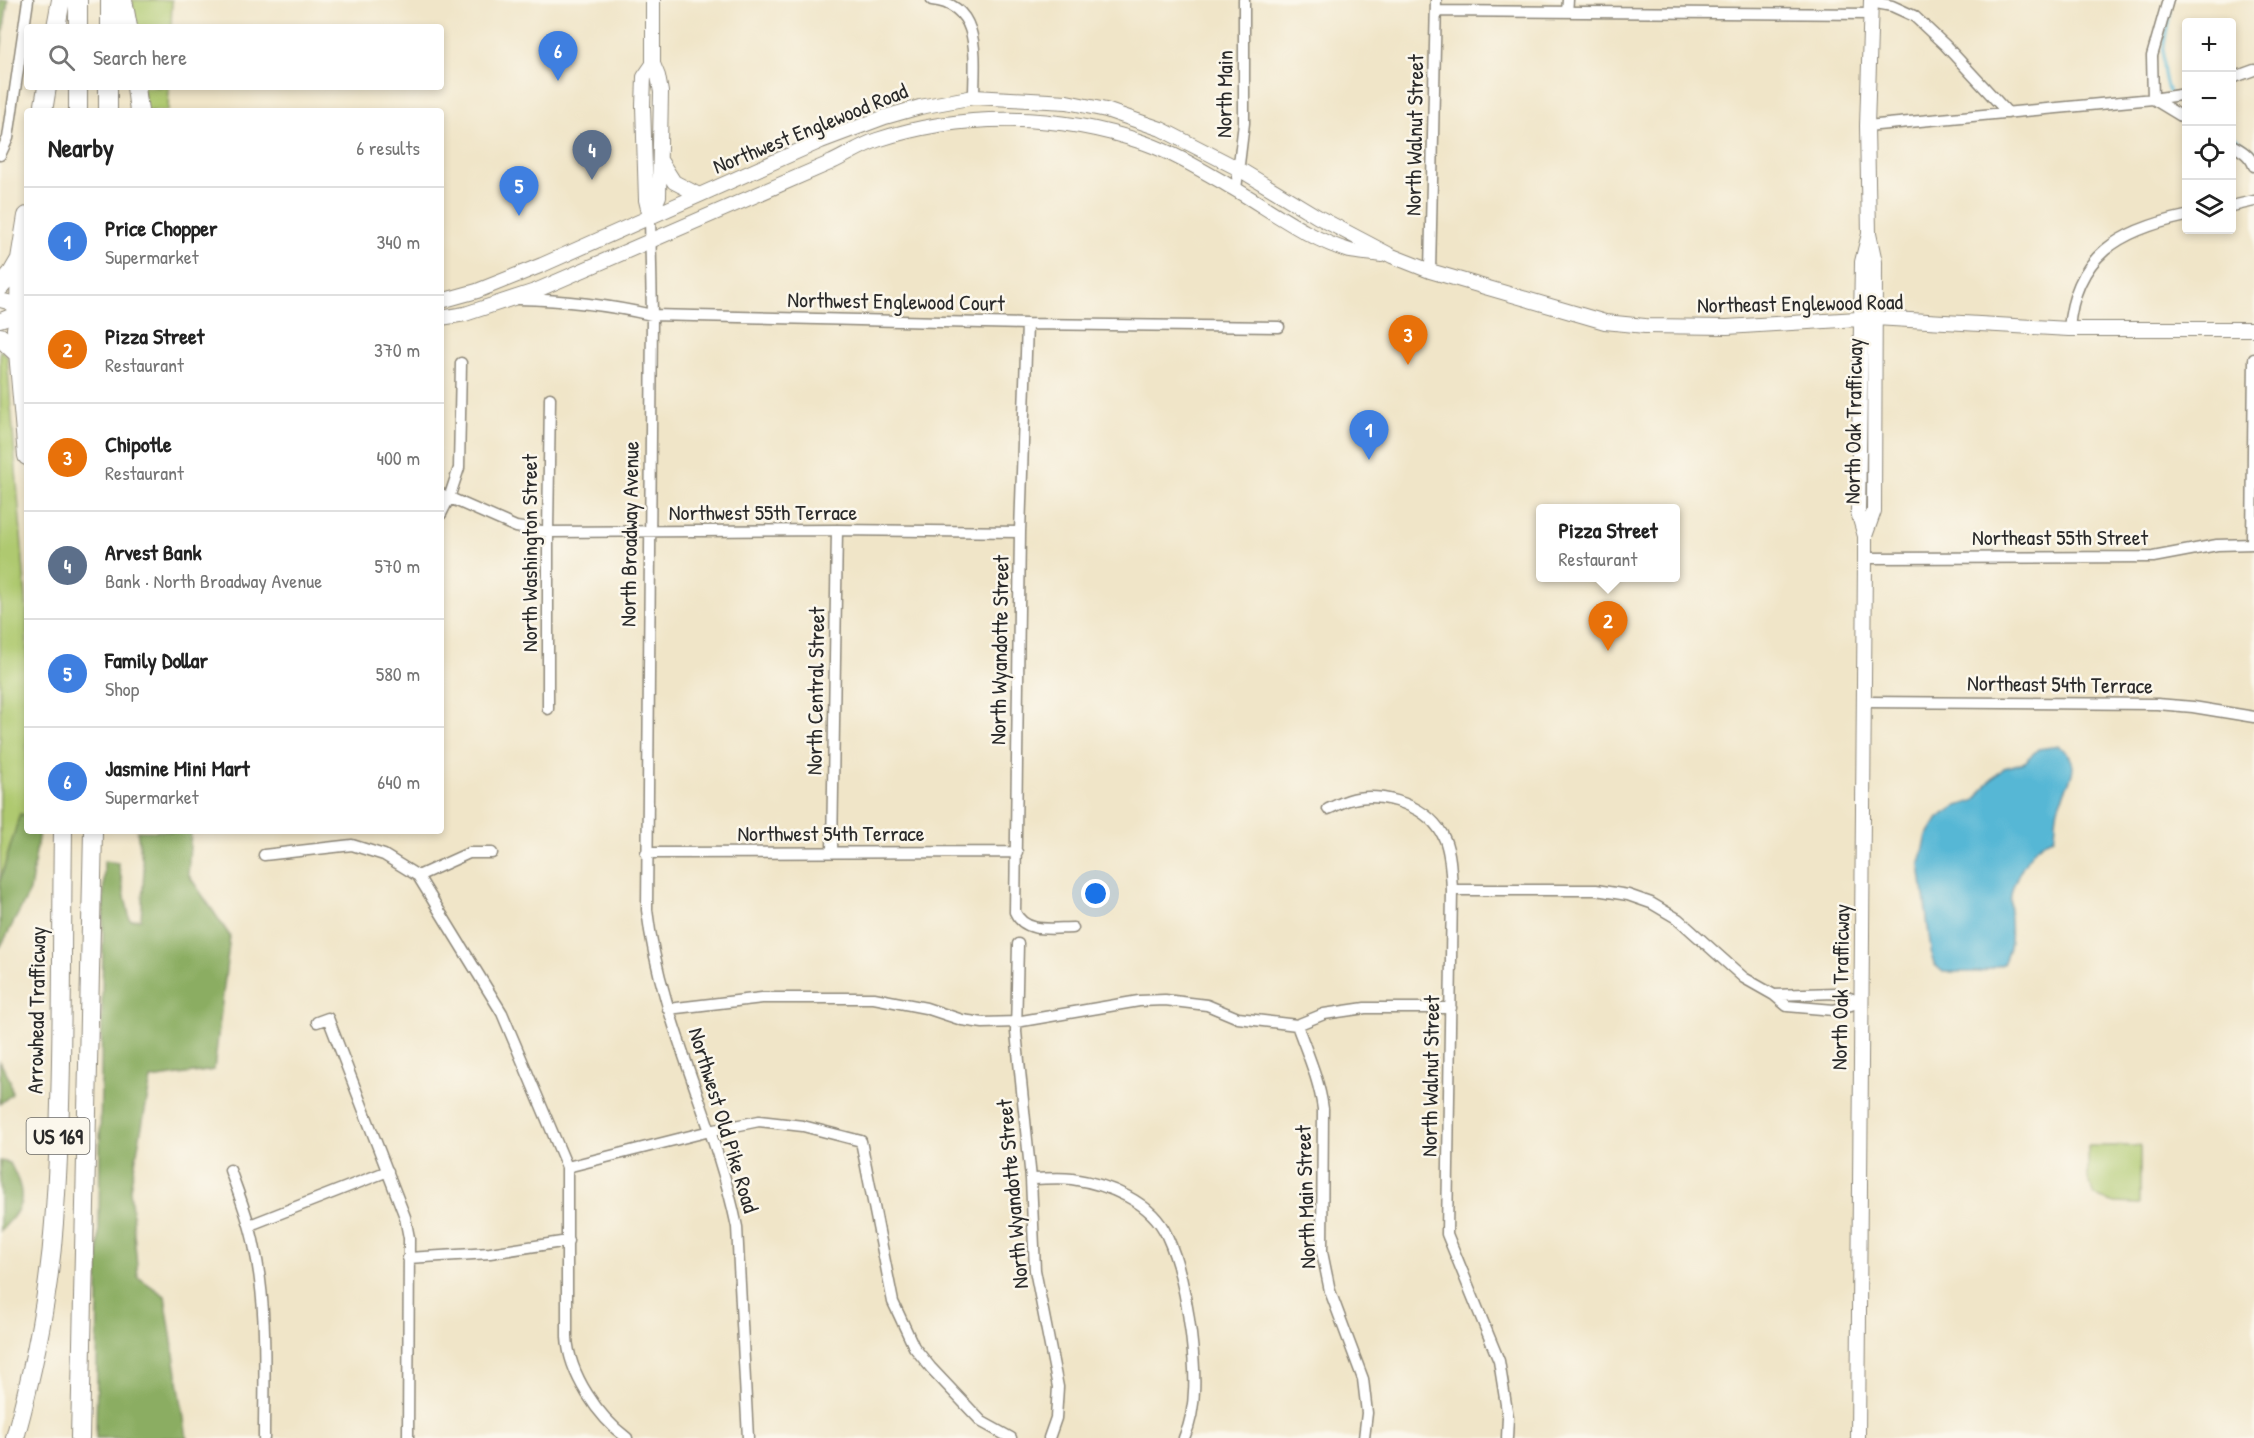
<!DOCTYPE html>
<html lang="en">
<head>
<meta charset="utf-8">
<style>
  body { margin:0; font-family:"Patrick Hand",sans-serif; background:#f2f2f2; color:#222 }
  .controls { position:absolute; right:18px; top:18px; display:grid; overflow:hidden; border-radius:6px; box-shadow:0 3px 9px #0003 }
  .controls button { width:54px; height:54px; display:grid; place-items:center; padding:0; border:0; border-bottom:2px solid #e0e0e0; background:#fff; color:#222; font:30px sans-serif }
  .you { position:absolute; left:1096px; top:894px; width:21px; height:21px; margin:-15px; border:4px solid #fff; border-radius:50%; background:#1a73e8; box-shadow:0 0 0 9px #1a73e833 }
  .badge { display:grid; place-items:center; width:39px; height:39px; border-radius:50%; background:#111827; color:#fff; font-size:20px; font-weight:700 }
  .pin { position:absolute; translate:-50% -50px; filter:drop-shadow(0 2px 3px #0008) }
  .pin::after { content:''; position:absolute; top:32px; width:21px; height:18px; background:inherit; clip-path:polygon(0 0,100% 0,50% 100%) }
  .popup { position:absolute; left:1536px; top:504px; width:144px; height:78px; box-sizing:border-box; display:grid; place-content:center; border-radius:6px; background:#fff; filter:drop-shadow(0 2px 4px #0005); font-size:20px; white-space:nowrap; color:#767676 }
  .popup b { font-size:22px; color:#222 }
  .popup::after { content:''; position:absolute; left:50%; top:100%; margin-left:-12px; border:12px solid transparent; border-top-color:#fff }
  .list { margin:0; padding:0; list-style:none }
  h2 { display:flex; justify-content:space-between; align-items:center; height:78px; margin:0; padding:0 24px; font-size:26px }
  h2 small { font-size:20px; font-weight:400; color:#767676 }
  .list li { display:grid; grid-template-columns:39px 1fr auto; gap:18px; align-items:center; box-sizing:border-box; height:108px; padding:0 24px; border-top:2px solid #e0e0e0 }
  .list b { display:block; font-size:22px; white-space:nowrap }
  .list p { margin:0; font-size:20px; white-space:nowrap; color:#767676 }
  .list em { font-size:20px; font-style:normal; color:#767676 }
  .icon { flex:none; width:33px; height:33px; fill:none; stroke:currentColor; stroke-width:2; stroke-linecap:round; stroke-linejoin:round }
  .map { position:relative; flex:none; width:2254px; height:1438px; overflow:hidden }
  .search { position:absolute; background:#fff; box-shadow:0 3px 9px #0003; left:24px; top:24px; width:420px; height:66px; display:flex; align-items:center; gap:15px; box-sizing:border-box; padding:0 21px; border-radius:6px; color:#767676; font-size:22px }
  .panel { position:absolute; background:#fff; box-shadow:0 3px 9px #0003; left:24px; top:108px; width:420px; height:726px; border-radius:6px }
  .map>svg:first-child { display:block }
</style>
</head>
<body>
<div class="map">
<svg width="2254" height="1438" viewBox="0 0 2254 1438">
  <rect width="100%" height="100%" fill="#fbf7ec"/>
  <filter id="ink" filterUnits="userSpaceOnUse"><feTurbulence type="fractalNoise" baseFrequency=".0167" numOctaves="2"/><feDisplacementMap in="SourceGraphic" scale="12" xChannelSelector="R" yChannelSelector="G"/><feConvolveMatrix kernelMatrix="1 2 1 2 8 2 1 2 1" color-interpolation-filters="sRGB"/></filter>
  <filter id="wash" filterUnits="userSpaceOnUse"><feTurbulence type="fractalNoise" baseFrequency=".008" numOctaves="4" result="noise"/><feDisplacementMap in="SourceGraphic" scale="24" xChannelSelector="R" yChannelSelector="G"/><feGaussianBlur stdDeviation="1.35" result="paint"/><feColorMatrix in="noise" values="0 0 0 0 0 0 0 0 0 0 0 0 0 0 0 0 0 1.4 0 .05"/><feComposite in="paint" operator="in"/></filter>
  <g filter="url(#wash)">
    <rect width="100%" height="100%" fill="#f0e5c8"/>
    <path fill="#afc96f" stroke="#6d7a4d" stroke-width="1.5" d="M132 0H172L171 27H136Z
      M143 87H169L168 111H146Z
      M0 350 7 355 27 610V816L20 814 0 881Z
      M2088 1146H2140V1204L2114 1203 2095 1196 2088 1179Z"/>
    <path fill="#8bad62" stroke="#5b6c46" stroke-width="1.5" d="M0 0H8L0 55Z
      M20 814 27 816V831H39L30 891 0 948V881Z
      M137 831H191L188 874 230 936 214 1070 151 1079 130 1189 138 1277 165 1296 187 1438H96L104 861 118 863 130 920 141 919 144 870Z
      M0 1062 10 1080 12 1094 0 1104Z
      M0 1161 10 1163C26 1195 27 1205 0 1231Z"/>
    <path fill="#57b7d5" stroke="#417180" stroke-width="1.5" d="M2059 746C2086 765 2067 781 2059 805 2055 815 2057 827 2054 838 2050 840 2044 841 2041 844 2029 852 2013 881 2011 895 2006 923 2017 934 2003 964L1981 972H1943L1935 965 1932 958 1920 864 1927 836 1938 818 1955 807 1976 800 1987 784 2004 768 2025 762 2038 749Z"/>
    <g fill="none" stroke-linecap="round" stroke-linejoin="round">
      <path stroke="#57b7d5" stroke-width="3" d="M2169 93C2157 59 2165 42 2171 8
        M2232 136 2254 151"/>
    </g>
  </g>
  <g filter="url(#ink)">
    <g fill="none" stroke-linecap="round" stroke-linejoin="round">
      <defs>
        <path id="street" d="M932 0C983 5 974 60 974 97
          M2168 0 2152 56 2153 99 2186 94
          M1871 2 1892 6 1914 16 1945 45 2008 113
          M1436 11 1871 14
          M1567 12 1568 0
          M2232 78 2254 70
          M1867 126 2153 99 2186 119
          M2232 145C2241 150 2250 155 2254 166
          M0 155 8 138 28 0
          M1236 189 1244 123V0
          M2232 206 2254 201
          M650 217 652 315 647 910C660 1020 715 1120 737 1227L748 1438
          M1430 271 1436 0
          M518 299C564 300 608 305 652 315L1027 324 1279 327
          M1027 324 1020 532 1015 912C1025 934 1053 928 1073 928
          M2069 329C2075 255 2120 230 2186 216
          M441 494 516 527 548 532 837 530 1020 532
          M441 514 449 498 459 468 461 363
          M2252 544 2254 359
          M1865 558 2153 557 2217 545 2254 544
          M1864 702 2157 704 2193 707 2254 717
          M548 709V532L550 398
          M1328 809C1335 806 1342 802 1349 800 1382 790 1431 806 1445 840 1451 855 1451 874 1452 890L1447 1234 1499 1361 1508 1417 1507 1438
          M832 852 837 530
          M646 853 1017 852
          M264 855 352 845 384 855 418 876 502 1013 567 1167V1337C569 1374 598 1417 627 1438
          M418 876 469 853H492
          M1452 890H1596L1628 895 1651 903 1678 919 1744 978 1774 995 1787 1006 1834 1010 1861 1002
          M1018 944 1016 1032 1031 1179 1035 1270 1058 1387 1056 1418 1049 1438
          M1774 995 1835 993 1861 1002
          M668 1009 762 998H874L926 1008 962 1020 983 1023 1016 1022 1139 1001 1165 1000 1207 1005 1238 1018 1297 1025 1324 1014 1365 1008H1451
          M317 1022 328 1018 405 1217 409 1238 408 1438
          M1297 1025C1307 1053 1319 1079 1323 1109L1322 1252 1330 1291 1363 1379 1367 1413 1364 1438
          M567 1167 710 1131 759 1121 803 1126 861 1141 893 1302 914 1347 931 1368 982 1422 1011 1438
          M230 1170C239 1195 249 1219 254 1245 268 1308 264 1373 264 1438
          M1031 1179C1044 1179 1059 1177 1072 1179 1107 1184 1152 1201 1167 1236 1181 1266 1187 1302 1191 1334 1195 1368 1198 1407 1184 1438
          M250 1225 388 1171
          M408 1258 490 1253 568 1241"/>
        <path id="secondary" d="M660 160 674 182 699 195
          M650 217 659 196 661 92 658 76 653 64V0
          M650 217 646 200 643 106 644 77 653 64
          M0 300 8 302 19 311
          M441 301 477 291 542 265 821 141 885 117 920 107 974 97 1067 102 1106 110 1161 129 1239 169 1318 217 1392 256 1430 271 1605 322 1645 326 1727 327 1875 318 2069 329H2254
          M441 318 465 314 535 291 832 162C847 155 862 145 877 140 962 112 1060 113 1145 143 1173 153 1200 169 1226 184 1266 206 1305 238 1350 251 1359 253 1371 253 1381 255
          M0 320C9 318 16 311 25 311
          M1865 536 1874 511 1875 262 1869 234 1867 126 1871 0
          M1858 1438 1865 558V536L1858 512 1862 262 1869 234"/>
        <path id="highway" d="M123 0 128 27
          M56 27 61 0
          M78 27V0
          M110 27V0
          M136 87 139 111
          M43 111 47 87
          M78 111V87
          M108 111V87
          M27 216 20 259 19 311 16 329 27 456
          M0 287 12 273 19 261
          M0 337 18 354
          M15 1438C34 1368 49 1296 54 1223 64 1093 61 961 63 831
          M80 1438 93 831"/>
      </defs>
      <use href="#street" stroke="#8e887a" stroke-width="13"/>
      <use href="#secondary" stroke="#8e887a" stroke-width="16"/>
      <use href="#highway" stroke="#8e887a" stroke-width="20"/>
      <use href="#street" stroke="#fff" stroke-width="10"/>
      <use href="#secondary" stroke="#fff" stroke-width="14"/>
      <use href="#highway" stroke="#fff" stroke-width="18"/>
    </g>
  </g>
  <g text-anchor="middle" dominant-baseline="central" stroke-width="5" stroke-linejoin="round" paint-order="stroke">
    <rect fill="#fbf7ec" stroke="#696865" stroke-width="1.5" x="26.5" y="1118" width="63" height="36" rx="4.5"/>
    <g font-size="21" font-weight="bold" fill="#2b2b2b">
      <text x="58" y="1136">US 169</text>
    </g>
    <g font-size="22" fill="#2b2b2b" stroke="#fbf7ec">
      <text transform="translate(1224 94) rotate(-89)">North Main</text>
      <text transform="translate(810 128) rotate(-22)">Northwest Englewood Road</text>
      <text transform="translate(1414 135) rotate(-89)">North Walnut Street</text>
      <text transform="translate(896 301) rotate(1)">Northwest Englewood Court</text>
      <text transform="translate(1800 303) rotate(-1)">Northeast Englewood Road</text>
      <text transform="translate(1853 421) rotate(-89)">North Oak Trafficway</text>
      <text x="763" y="512">Northwest 55th Terrace</text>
      <text transform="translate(629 534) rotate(-89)">North Broadway Avenue</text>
      <text x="2060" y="537">Northeast 55th Street</text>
      <text transform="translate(529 553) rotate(-90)">North Washington Street</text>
      <text transform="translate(999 650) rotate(-89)">North Wyandotte Street</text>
      <text transform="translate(2060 684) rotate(1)">Northeast 54th Terrace</text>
      <text transform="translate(815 691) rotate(-89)">North Central Street</text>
      <text x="831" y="833">Northwest 54th Terrace</text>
      <text transform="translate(1840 987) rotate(-89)">North Oak Trafficway</text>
      <text transform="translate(36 1010) rotate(-89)">Arrowhead Trafficway</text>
      <text transform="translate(1430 1076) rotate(-89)">North Walnut Street</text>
      <text transform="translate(724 1120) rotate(73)">Northwest Old Pike Road</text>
      <text transform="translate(1012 1194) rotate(-95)">North Wyandotte Street</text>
      <text transform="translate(1305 1197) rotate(-92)">North Main Street</text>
    </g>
  </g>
</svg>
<div class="controls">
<button>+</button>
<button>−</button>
<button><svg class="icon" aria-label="locate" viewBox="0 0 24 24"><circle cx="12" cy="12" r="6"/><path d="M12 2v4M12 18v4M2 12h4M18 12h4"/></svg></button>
<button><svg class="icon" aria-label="layers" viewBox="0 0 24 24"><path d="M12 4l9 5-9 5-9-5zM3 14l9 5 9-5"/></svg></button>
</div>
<div class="you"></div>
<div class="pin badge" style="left:1369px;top:460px;background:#3f7fe0">1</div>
<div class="pin badge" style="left:1608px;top:651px;background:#e8710a">2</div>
<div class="popup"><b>Pizza Street</b>Restaurant</div>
<div class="pin badge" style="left:1408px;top:365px;background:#e8710a">3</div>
<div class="pin badge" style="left:592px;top:180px;background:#5c6f8a">4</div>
<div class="pin badge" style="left:519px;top:216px;background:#3f7fe0">5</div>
<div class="pin badge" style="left:558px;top:81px;background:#3f7fe0">6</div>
<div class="search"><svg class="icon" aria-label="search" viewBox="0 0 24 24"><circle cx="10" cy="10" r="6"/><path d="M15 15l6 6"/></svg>Search here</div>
<section class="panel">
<h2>Nearby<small>6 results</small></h2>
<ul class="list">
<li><span class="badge" style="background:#3f7fe0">1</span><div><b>Price Chopper</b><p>Supermarket</p></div><em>340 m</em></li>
<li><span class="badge" style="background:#e8710a">2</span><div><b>Pizza Street</b><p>Restaurant</p></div><em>370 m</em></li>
<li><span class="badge" style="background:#e8710a">3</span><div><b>Chipotle</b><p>Restaurant</p></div><em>400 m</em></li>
<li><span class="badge" style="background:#5c6f8a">4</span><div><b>Arvest Bank</b><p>Bank · North Broadway Avenue</p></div><em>570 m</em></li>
<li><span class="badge" style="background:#3f7fe0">5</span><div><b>Family Dollar</b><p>Shop</p></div><em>580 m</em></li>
<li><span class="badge" style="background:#3f7fe0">6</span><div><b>Jasmine Mini Mart</b><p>Supermarket</p></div><em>640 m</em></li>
</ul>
</section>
</div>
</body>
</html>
